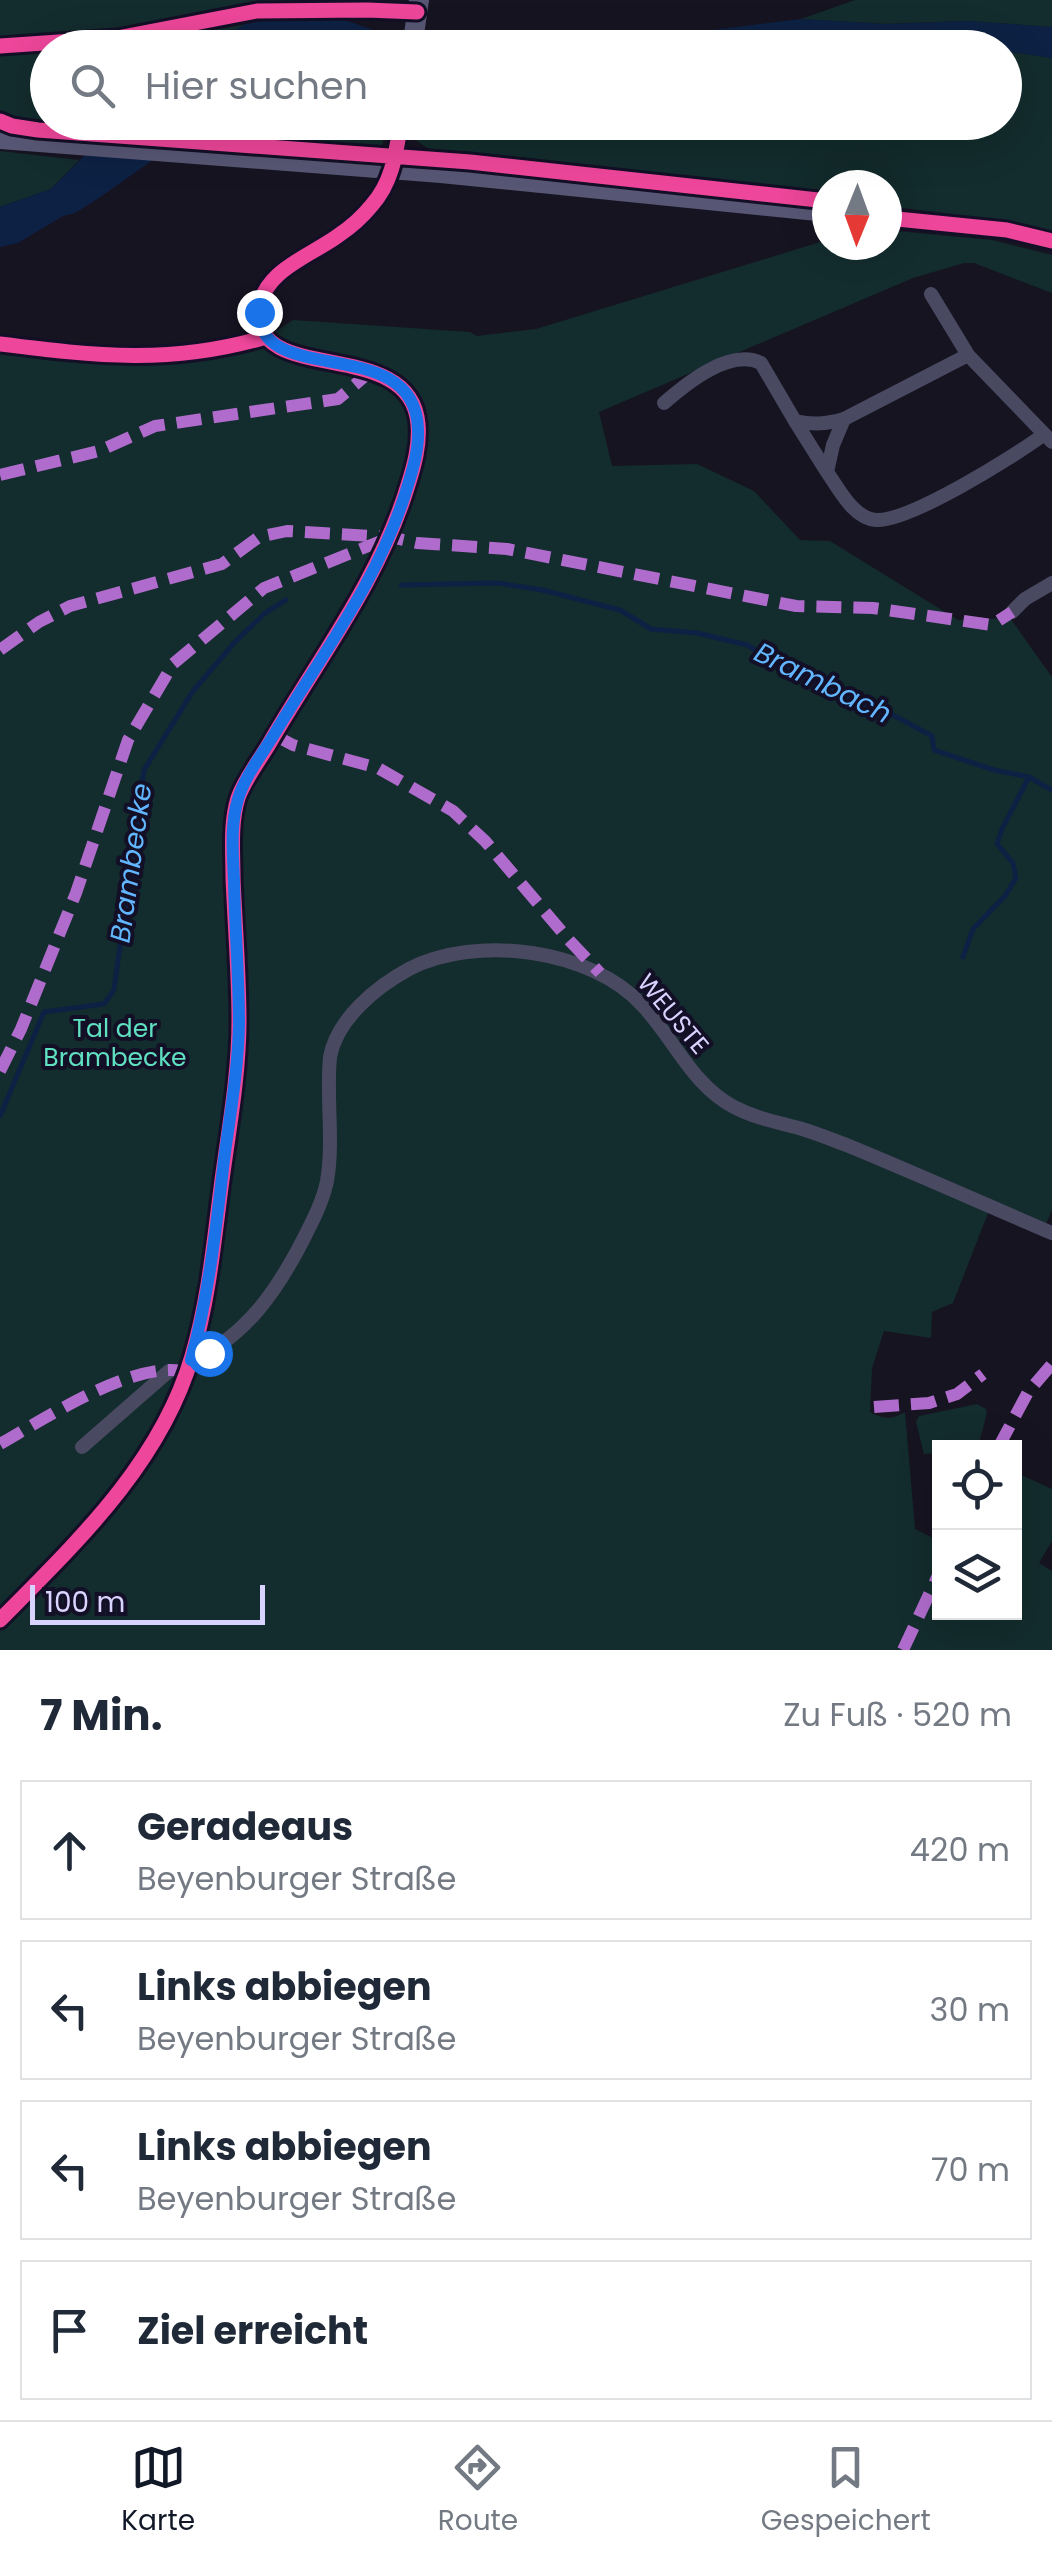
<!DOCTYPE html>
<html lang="de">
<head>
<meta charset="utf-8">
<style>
  body { margin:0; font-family:Poppins,sans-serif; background:#f2f2f3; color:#1f2937 }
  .controls { position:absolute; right:30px; bottom:30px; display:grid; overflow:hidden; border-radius:0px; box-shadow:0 10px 40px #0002 }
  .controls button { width:90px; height:90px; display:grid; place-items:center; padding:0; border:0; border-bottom:2px solid #e0e1e3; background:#fff; color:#1f2937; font:50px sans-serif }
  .compass { position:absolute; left:812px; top:170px; width:90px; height:90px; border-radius:50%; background:#fff; box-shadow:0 10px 40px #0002; rotate:181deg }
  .scale { position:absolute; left:30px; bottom:25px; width:235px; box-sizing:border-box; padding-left:10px; border:5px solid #d9d4ff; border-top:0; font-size:28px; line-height:35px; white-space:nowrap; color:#d9d4ff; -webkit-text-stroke:8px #130f26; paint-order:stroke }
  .stop { position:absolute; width:30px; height:30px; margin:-22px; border:8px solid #1a73e8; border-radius:50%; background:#fff }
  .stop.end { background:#1a73e8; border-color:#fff; box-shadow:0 2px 10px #0008 }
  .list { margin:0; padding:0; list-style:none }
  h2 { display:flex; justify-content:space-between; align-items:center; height:130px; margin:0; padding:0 40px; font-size:42px }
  h2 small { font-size:32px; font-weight:400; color:#747a83 }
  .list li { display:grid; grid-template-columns:65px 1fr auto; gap:30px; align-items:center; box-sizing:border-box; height:140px; margin:0 20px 20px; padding:0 20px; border:2px solid #e0e1e3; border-radius:0px }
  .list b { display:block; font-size:38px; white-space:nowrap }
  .list p { margin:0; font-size:32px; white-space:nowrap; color:#747a83 }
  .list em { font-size:32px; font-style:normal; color:#747a83 }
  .icon { flex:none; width:55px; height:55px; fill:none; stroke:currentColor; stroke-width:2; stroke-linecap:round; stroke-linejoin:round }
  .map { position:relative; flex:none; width:1052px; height:1650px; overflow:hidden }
  .search { position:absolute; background:#fff; box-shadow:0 10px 40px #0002; left:30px; right:30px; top:30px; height:110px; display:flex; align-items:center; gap:25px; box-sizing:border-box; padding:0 35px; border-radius:55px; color:#747a83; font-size:38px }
  .sheet { height:770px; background:#fff }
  nav { display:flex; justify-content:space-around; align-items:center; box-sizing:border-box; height:140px; border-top:2px solid #e0e1e3; background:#fff; font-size:28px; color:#747a83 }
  nav a { display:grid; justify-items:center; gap:5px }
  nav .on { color:#111827 }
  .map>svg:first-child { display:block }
</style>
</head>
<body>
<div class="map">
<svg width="1052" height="1650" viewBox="0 0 1052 1650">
  <rect width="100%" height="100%" fill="#161421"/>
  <path fill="#132c2d" d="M0 0H293L294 4 284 17 246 24 204 47 48 48V122L117 123 109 130 15 123 0 118Z
    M855 0H1052V27L967 21 885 24 801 19Z
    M1005 51 1052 58V233L1001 220 887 206V185H827V199L694 181 439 156 417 141 413 122H1004Z
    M195 122H386V123L381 153 306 143 284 136 240 132 224 139 181 135Z
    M0 151 79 160 51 189 0 207Z
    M887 230 992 240 1052 255V293L974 263H964L913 278 599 412 612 466 697 464 754 491 800 540 830 541 958 620 1010 618 1052 677V1210L1046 1224 992 1203 953 1303 932 1312 931 1338 884 1331 872 1368 870 1412C883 1419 892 1420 905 1412L915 1529 939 1541 940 1612H1014L1015 1472 1052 1489V1541L1039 1563 1052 1571V1650H0V339L137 353 253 346 293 320 470 332 477 336 536 329 827 240V245H887Z
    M977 1404 986 1409 987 1413 978 1447 940 1448 939 1453 924 1454 916 1422 919 1416Z"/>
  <path fill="#0d2144" d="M333 16 385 34 427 41 494 43 622 41 801 19 885 24 969 21 1052 27V58L1005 51 1004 48H204L246 24 284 17Z
    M117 123H195L150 162 99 198 75 213 63 216 18 243 0 247V207L51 189Z"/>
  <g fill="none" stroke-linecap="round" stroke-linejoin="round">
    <path stroke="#0d2144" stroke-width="5" d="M401 585 497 583 542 590 620 610 651 629 697 633 747 645 790 671 895 716 932 736 934 750 994 770 1029 777 1052 790
      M963 957 973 929 1005 896 1016 878 1013 863 997 844 1002 829 1029 777
      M0 1116 44 1012 104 1004 114 990 144 770 193 691 235 642 265 613 286 600"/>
    <path stroke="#4a4962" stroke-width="14" d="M931 294 968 355 1052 442
      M968 355 844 419 833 445 827 472C839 489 853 518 876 520 909 522 1015 456 1043 435
      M664 403C687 383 730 348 761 363L795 421C813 425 826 424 844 419
      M795 421 827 472
      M1012 612 1025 599 1052 583
      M191 1361C246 1337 278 1289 304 1238 313 1220 323 1201 327 1181 334 1141 326 1098 330 1057 337 1019 376 987 409 969 476 934 592 949 643 1006 674 1039 692 1085 734 1107 755 1118 776 1122 799 1128 816 1133 833 1140 849 1146 917 1174 984 1204 1052 1233
      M82 1447 169 1371"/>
    <path stroke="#575674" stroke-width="20" d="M412 48 419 0
      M0 139 441 173 827 212
      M887 218 1007 230 1052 241
      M0 1620C76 1543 161 1463 192 1356 209 1299 214 1240 222 1180 229 1128 239 1074 239 1021 239 973 235 926 233 878 233 852 230 824 238 798 244 780 259 761 269 744 318 659 379 581 408 485 414 466 420 445 418 424 411 336 255 386 259 312 261 271 311 256 339 235 351 227 363 216 372 205 393 181 396 152 401 122"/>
    <path stroke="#b06ccc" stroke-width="12" stroke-dasharray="25 12" stroke-linecap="butt" d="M0 475 99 451 155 426 338 399 371 371
      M0 650 39 622 70 606 222 564 259 537 287 531 390 537 417 543 507 549 796 606 873 608 992 625 1012 612
      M274 735 293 745 378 768 453 811 485 841 568 939 600 973
      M0 1071 21 1029 76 893 128 740 173 664 264 588 381 541
      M874 1407 929 1403 957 1394 983 1374
      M0 1444C44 1419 137 1358 187 1372
      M998 1448 1028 1392 1052 1364
      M903 1650 940 1571"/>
    <defs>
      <path id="cycleway" d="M0 46 117 38 257 11 367 10 417 12
        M0 121 12 126 38 130 470 162 827 201
        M887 218 1007 230 1052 241
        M0 344C96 356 172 365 266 337
        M0 1620C76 1543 161 1463 192 1356 209 1299 214 1240 222 1180 229 1128 239 1074 239 1021 239 973 235 926 233 878 233 852 230 824 238 798 244 780 259 761 269 744 318 659 379 581 408 485 414 466 420 445 418 424 411 336 255 386 259 312 261 271 311 256 339 235 351 227 363 216 372 205 393 181 396 152 401 122"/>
    </defs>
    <use href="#cycleway" stroke="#130f26" stroke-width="21"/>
    <use href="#cycleway" stroke="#ed469a" stroke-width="15"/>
  </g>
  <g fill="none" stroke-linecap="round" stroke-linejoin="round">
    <path stroke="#1a73e8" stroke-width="12" d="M209 1353 191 1360C209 1294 216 1228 224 1160 230 1115 238 1070 239 1025 239 977 235 929 234 881 233 854 230 826 238 799 245 776 263 753 275 733 323 653 380 578 407 488 413 469 419 449 418 429 415 332 259 389 259 312"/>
  </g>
  <g text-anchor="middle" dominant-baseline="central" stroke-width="8" stroke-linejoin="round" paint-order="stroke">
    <g font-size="25" fill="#d9d4ff" stroke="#130f26">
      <text transform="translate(673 1014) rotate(50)">WEUSTE</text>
    </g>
    <g font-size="25" fill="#5fe0c0" stroke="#130f26">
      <text x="115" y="1028">Tal der<tspan x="115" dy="29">Brambecke</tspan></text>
    </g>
    <g font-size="28" font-style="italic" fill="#62b6ff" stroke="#130f26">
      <text transform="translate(823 683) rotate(26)">Brambach</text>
      <text transform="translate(131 863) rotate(-82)">Brambecke</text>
    </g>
  </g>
</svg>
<div class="controls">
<button><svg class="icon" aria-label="locate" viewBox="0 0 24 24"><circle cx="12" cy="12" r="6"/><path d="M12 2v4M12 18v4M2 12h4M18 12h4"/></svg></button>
<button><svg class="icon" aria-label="layers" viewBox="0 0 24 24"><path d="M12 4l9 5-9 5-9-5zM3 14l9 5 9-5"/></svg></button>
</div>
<svg class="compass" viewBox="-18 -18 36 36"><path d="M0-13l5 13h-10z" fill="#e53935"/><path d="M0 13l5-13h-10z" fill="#747a83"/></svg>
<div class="scale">100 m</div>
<div class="stop" style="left:209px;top:1353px"></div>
<div class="stop end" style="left:259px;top:312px"></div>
<div class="search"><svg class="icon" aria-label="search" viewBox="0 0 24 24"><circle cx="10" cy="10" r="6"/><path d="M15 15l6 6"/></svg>Hier suchen</div>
</div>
<section class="sheet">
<h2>7 Min.<small>Zu Fuß · 520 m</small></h2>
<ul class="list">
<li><svg class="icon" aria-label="ahead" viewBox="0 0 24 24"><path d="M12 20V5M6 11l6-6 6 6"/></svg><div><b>Geradeaus</b><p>Beyenburger Straße</p></div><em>420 m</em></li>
<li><svg class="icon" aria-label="left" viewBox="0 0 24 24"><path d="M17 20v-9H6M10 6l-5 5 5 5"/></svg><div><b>Links abbiegen</b><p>Beyenburger Straße</p></div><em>30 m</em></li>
<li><svg class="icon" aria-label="left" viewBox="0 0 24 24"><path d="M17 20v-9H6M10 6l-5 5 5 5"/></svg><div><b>Links abbiegen</b><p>Beyenburger Straße</p></div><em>70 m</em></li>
<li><svg class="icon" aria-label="arrive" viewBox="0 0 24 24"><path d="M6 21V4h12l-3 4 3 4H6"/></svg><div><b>Ziel erreicht</b></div></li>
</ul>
</section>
<nav>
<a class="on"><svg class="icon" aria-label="map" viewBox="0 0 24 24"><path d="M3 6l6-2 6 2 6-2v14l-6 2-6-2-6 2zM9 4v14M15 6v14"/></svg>Karte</a>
<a><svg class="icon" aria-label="directions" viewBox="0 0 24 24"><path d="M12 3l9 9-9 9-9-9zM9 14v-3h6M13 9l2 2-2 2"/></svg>Route</a>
<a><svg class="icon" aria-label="saved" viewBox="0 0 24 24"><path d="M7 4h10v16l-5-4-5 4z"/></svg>Gespeichert</a>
</nav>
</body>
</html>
